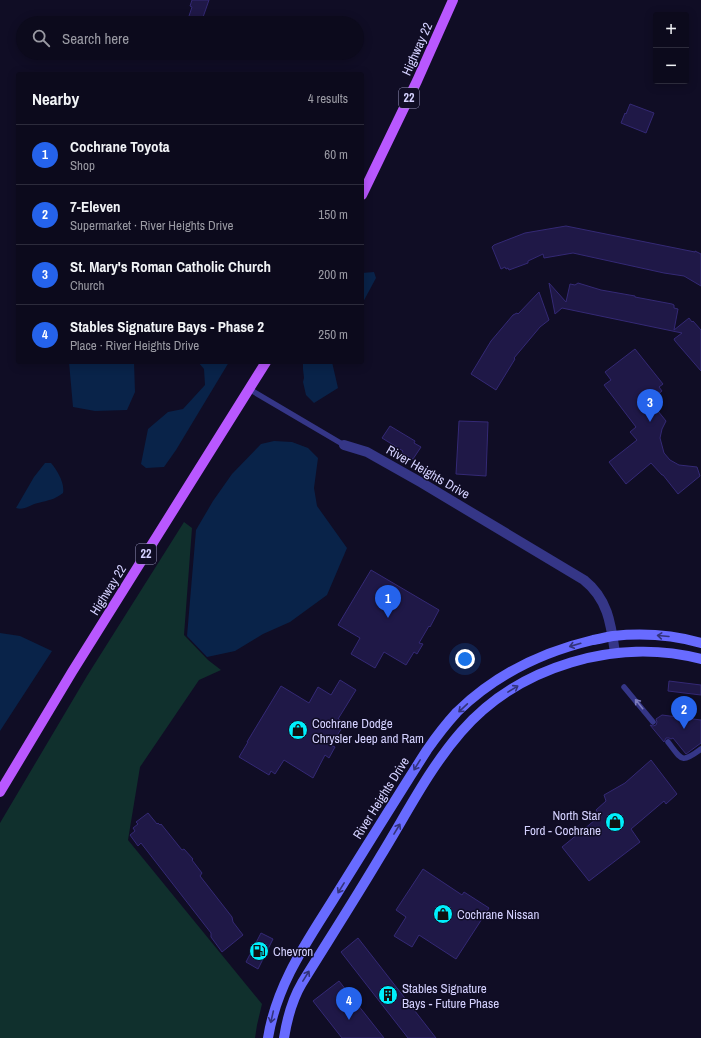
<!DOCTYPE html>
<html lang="en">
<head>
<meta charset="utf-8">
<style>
  body { margin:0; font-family:"Archivo Narrow",sans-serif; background:#1a1829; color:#f1f3f6 }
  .controls { position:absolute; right:12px; top:12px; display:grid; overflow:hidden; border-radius:4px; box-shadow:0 2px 10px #0003 }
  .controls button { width:36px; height:36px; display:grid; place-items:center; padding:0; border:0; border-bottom:1px solid #2c2b3b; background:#0c0a1c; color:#f1f3f6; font:20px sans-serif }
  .you { position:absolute; left:465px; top:659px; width:14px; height:14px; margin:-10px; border:3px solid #fff; border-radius:50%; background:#1a73e8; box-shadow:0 0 0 6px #1a73e833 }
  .badge { display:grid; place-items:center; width:26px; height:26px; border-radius:50%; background:#2563eb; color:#fff; font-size:13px; font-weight:700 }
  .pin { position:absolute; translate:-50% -33px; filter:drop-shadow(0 1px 2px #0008) }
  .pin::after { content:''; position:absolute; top:21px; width:14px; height:12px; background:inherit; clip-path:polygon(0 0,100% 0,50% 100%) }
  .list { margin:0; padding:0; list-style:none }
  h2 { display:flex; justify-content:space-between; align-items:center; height:52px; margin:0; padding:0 16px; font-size:17px }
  h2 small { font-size:13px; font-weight:400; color:#9a9aa3 }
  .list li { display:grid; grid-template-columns:26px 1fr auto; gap:12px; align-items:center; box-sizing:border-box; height:60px; padding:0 16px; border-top:1px solid #2c2b3b }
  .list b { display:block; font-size:15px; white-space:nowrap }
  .list p { margin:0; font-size:13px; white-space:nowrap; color:#9a9aa3 }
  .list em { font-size:13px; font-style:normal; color:#9a9aa3 }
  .icon { flex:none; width:22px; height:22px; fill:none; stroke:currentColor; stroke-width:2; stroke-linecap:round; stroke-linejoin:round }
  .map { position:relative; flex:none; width:701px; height:1038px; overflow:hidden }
  .search { position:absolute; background:#0c0a1c; box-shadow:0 2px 10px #0003; left:16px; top:16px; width:348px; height:44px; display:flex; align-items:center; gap:10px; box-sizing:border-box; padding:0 14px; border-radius:22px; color:#9a9aa3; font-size:15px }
  .panel { position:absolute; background:#0c0a1c; box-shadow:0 2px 10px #0003; left:16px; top:72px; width:348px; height:292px; border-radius:4px }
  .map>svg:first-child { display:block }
</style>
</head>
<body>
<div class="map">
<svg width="701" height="1038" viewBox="0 0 701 1038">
  <rect width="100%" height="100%" fill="#100d25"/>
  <path fill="#10302d" d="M184 522 192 528 184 635 208 660 221 670 199 680 140 767 128 840 262 1004 257 1025 255 1038H0V823L87 676Z"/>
  <path fill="#092349" d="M374 272 376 278 362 304V273Z
    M69 362H134L135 392 127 410 95 411 73 407Z
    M198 362H229L176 450 164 467 146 468 141 464 148 429 168 412 183 409 205 385 204 369Z
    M303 362H332L338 388 314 403 306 395 303 382 304 378 303 369Z
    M274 441 292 442 308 448 318 458 314 488 317 506 347 548 327 595 290 622 263 634 235 651 207 657 187 636 196 530 213 501 232 474 261 444Z
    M45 463H51C57 470 65 483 63 493 54 500 49 500 38 503 31 504 24 511 16 508L34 477Z
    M0 633 20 636 52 651 0 731Z"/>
  <path fill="#1f1847" stroke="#342975" d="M192 0H209L201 23 188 19 192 7 190 6Z
    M630 104 654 113 646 133 621 123 625 113 626 114Z
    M566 226 695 252V251L701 254V286L684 276 664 273 573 253 544 258 543 254 528 261V263L509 270 508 268 506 269 505 267 501 269 492 247 494 245 525 233Z
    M549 283 566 302 570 284 575 285 578 283 601 290 635 296V297L672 304 674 305V308L678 309 674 330 689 318 692 322 693 321 701 330V371L675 341 674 339 682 333 562 308 555 314Z
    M539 292 549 320 540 327 514 358 515 359 496 390 471 374 491 341 513 315 517 313 518 314Z
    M635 349 663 384 659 387 662 391 650 401 666 421 662 429 660 438 664 453 670 460 679 465 697 467 700 476 678 494 663 475H662L651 463 626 484 609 462 637 440 630 432 636 427 604 385 611 380 605 372Z
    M459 421 488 422 486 476 456 474Z
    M390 426 415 441 414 443 421 447 413 459 402 453 403 451 382 438Z
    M371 570 439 610 430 627 429 626 419 643 423 644 417 654 414 652 406 665 384 652 375 668 351 654 360 638 338 625Z
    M340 680 356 690 338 719 345 723 331 745 335 747 329 758 325 755 313 778 284 760 275 774 271 771 269 775 239 757 248 742H247L281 686 309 703 318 687 331 695Z
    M669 681 701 685V695L668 691Z
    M662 715 701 720V743L686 754 673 738 671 739 669 738H666L664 742 650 725 653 726 656 725 657 722 656 719Z
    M651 760 677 794 666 804 664 801 631 829 640 842 589 881 562 847 600 816 596 810 606 801 604 795 625 783Z
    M148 813 157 824 158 823 160 825 161 824 182 850 184 849 193 859 192 860 202 873 200 876 232 917 233 922 243 935 222 952 211 937V933L141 843 138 846 130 835 135 831 133 828 138 824 136 822Z
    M423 869 462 895 464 892 489 908 456 959 419 935 412 947 394 936 406 917 396 910Z
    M261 933 273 939 258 969 246 962Z
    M358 938 436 1038H408L341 952Z
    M339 981 384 1038H342L313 1001Z"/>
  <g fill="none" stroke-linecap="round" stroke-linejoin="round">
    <path stroke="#353687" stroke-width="5.5" d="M249 389 344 445
      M624 687 653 722
      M668 742C682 760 681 764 701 749"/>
    <path stroke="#353687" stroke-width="10" d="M344 445 367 452 422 483 584 580C608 599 611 624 615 653"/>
    <path stroke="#686bff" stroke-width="10" d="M268 1038C277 982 309 939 338 892 368 844 397 797 427 750 436 737 446 724 457 712 494 676 542 652 593 640 599 639 607 637 613 636 642 633 673 635 701 643
      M284 1038C287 1019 292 1000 302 983 328 941 355 899 380 857 406 815 428 770 461 732 518 666 617 637 701 659"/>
    <path stroke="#b958ff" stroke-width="10" d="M362 195 417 81 453 0
      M0 792 72 672 266 362"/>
  </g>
  <defs><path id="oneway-shaft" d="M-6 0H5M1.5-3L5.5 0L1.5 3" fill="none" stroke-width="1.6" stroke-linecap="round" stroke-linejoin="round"/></defs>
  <g stroke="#33337c">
    <use href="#oneway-shaft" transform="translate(663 636) rotate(-175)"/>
    <use href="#oneway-shaft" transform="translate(575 645) rotate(164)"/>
    <use href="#oneway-shaft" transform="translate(513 689) rotate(-31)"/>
    <use href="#oneway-shaft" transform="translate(463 708) rotate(137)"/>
    <use href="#oneway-shaft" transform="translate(417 765) rotate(122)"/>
    <use href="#oneway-shaft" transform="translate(397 829) rotate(-59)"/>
    <use href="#oneway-shaft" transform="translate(341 888) rotate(122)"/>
    <use href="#oneway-shaft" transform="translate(306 976) rotate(-58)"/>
    <use href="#oneway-shaft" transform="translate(272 1017) rotate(103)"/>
  </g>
  <use stroke="#7d7cbd" href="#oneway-shaft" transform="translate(639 704) rotate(-129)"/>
  <defs>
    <symbol id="shop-disc" viewBox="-11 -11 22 22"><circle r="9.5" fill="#00effc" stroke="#100d25"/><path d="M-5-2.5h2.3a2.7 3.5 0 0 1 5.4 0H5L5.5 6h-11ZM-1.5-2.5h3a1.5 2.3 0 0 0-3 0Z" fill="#111"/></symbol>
    <symbol id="fuel-disc" viewBox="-11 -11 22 22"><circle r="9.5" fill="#00effc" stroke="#100d25"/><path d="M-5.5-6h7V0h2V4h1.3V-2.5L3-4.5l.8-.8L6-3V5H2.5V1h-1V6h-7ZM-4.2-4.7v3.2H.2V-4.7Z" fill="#111"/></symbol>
    <symbol id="building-disc" viewBox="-11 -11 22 22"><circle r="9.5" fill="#00effc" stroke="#100d25"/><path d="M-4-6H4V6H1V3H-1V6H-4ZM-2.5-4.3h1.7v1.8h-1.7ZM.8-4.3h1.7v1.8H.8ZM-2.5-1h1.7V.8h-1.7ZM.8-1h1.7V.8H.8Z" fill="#111"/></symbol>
  </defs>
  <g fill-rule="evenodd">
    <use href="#shop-disc" x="287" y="719" width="22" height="22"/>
    <use href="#shop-disc" x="604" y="811" width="22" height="22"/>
    <use href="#shop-disc" x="432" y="903" width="22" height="22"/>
    <use href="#fuel-disc" x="248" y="940" width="22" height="22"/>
    <use href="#building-disc" x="377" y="984" width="22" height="22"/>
  </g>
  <g text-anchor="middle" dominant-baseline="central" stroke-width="3" stroke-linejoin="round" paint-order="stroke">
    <g fill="#100d25" stroke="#9996be" stroke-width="1">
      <rect x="399" y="88" width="20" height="20" rx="3"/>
      <rect x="136" y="544" width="20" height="20" rx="3"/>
    </g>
    <g font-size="12" font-weight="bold" fill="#d4d1ff">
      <text x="409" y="98">22</text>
      <text x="146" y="554">22</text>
    </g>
    <g font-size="13" fill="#d4d1ff" stroke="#100d25">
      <text transform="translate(417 49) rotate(-66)">Highway 22</text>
      <text transform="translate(428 472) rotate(30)">River Heights Drive</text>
      <text transform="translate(108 590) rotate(-58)">Highway 22</text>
      <text transform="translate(381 798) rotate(-58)">River Heights Drive</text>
    </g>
    <g font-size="13" fill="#d4d1ff" stroke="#100d25" text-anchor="start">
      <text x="312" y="723">Cochrane Dodge<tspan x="312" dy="15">Chrysler Jeep and Ram</tspan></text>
      <text x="601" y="815" text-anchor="end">North Star<tspan x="601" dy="15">Ford - Cochrane</tspan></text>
      <text x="457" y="914">Cochrane Nissan</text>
      <text x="273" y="951">Chevron</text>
      <text x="402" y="988">Stables Signature<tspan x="402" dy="15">Bays - Future Phase</tspan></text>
    </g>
  </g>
</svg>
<div class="controls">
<button>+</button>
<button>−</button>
</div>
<div class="you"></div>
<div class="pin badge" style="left:388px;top:618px">1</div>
<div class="pin badge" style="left:684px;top:729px">2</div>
<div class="pin badge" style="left:650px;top:422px">3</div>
<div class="pin badge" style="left:349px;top:1020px">4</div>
<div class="search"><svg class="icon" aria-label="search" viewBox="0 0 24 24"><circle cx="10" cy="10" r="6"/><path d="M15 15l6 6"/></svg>Search here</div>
<section class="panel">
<h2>Nearby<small>4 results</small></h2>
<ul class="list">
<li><span class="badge">1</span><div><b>Cochrane Toyota</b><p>Shop</p></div><em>60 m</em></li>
<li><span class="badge">2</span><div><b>7-Eleven</b><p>Supermarket · River Heights Drive</p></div><em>150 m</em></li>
<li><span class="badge">3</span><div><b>St. Mary's Roman Catholic Church</b><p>Church</p></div><em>200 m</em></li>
<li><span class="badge">4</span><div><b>Stables Signature Bays - Phase 2</b><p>Place · River Heights Drive</p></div><em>250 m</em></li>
</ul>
</section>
</div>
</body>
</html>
